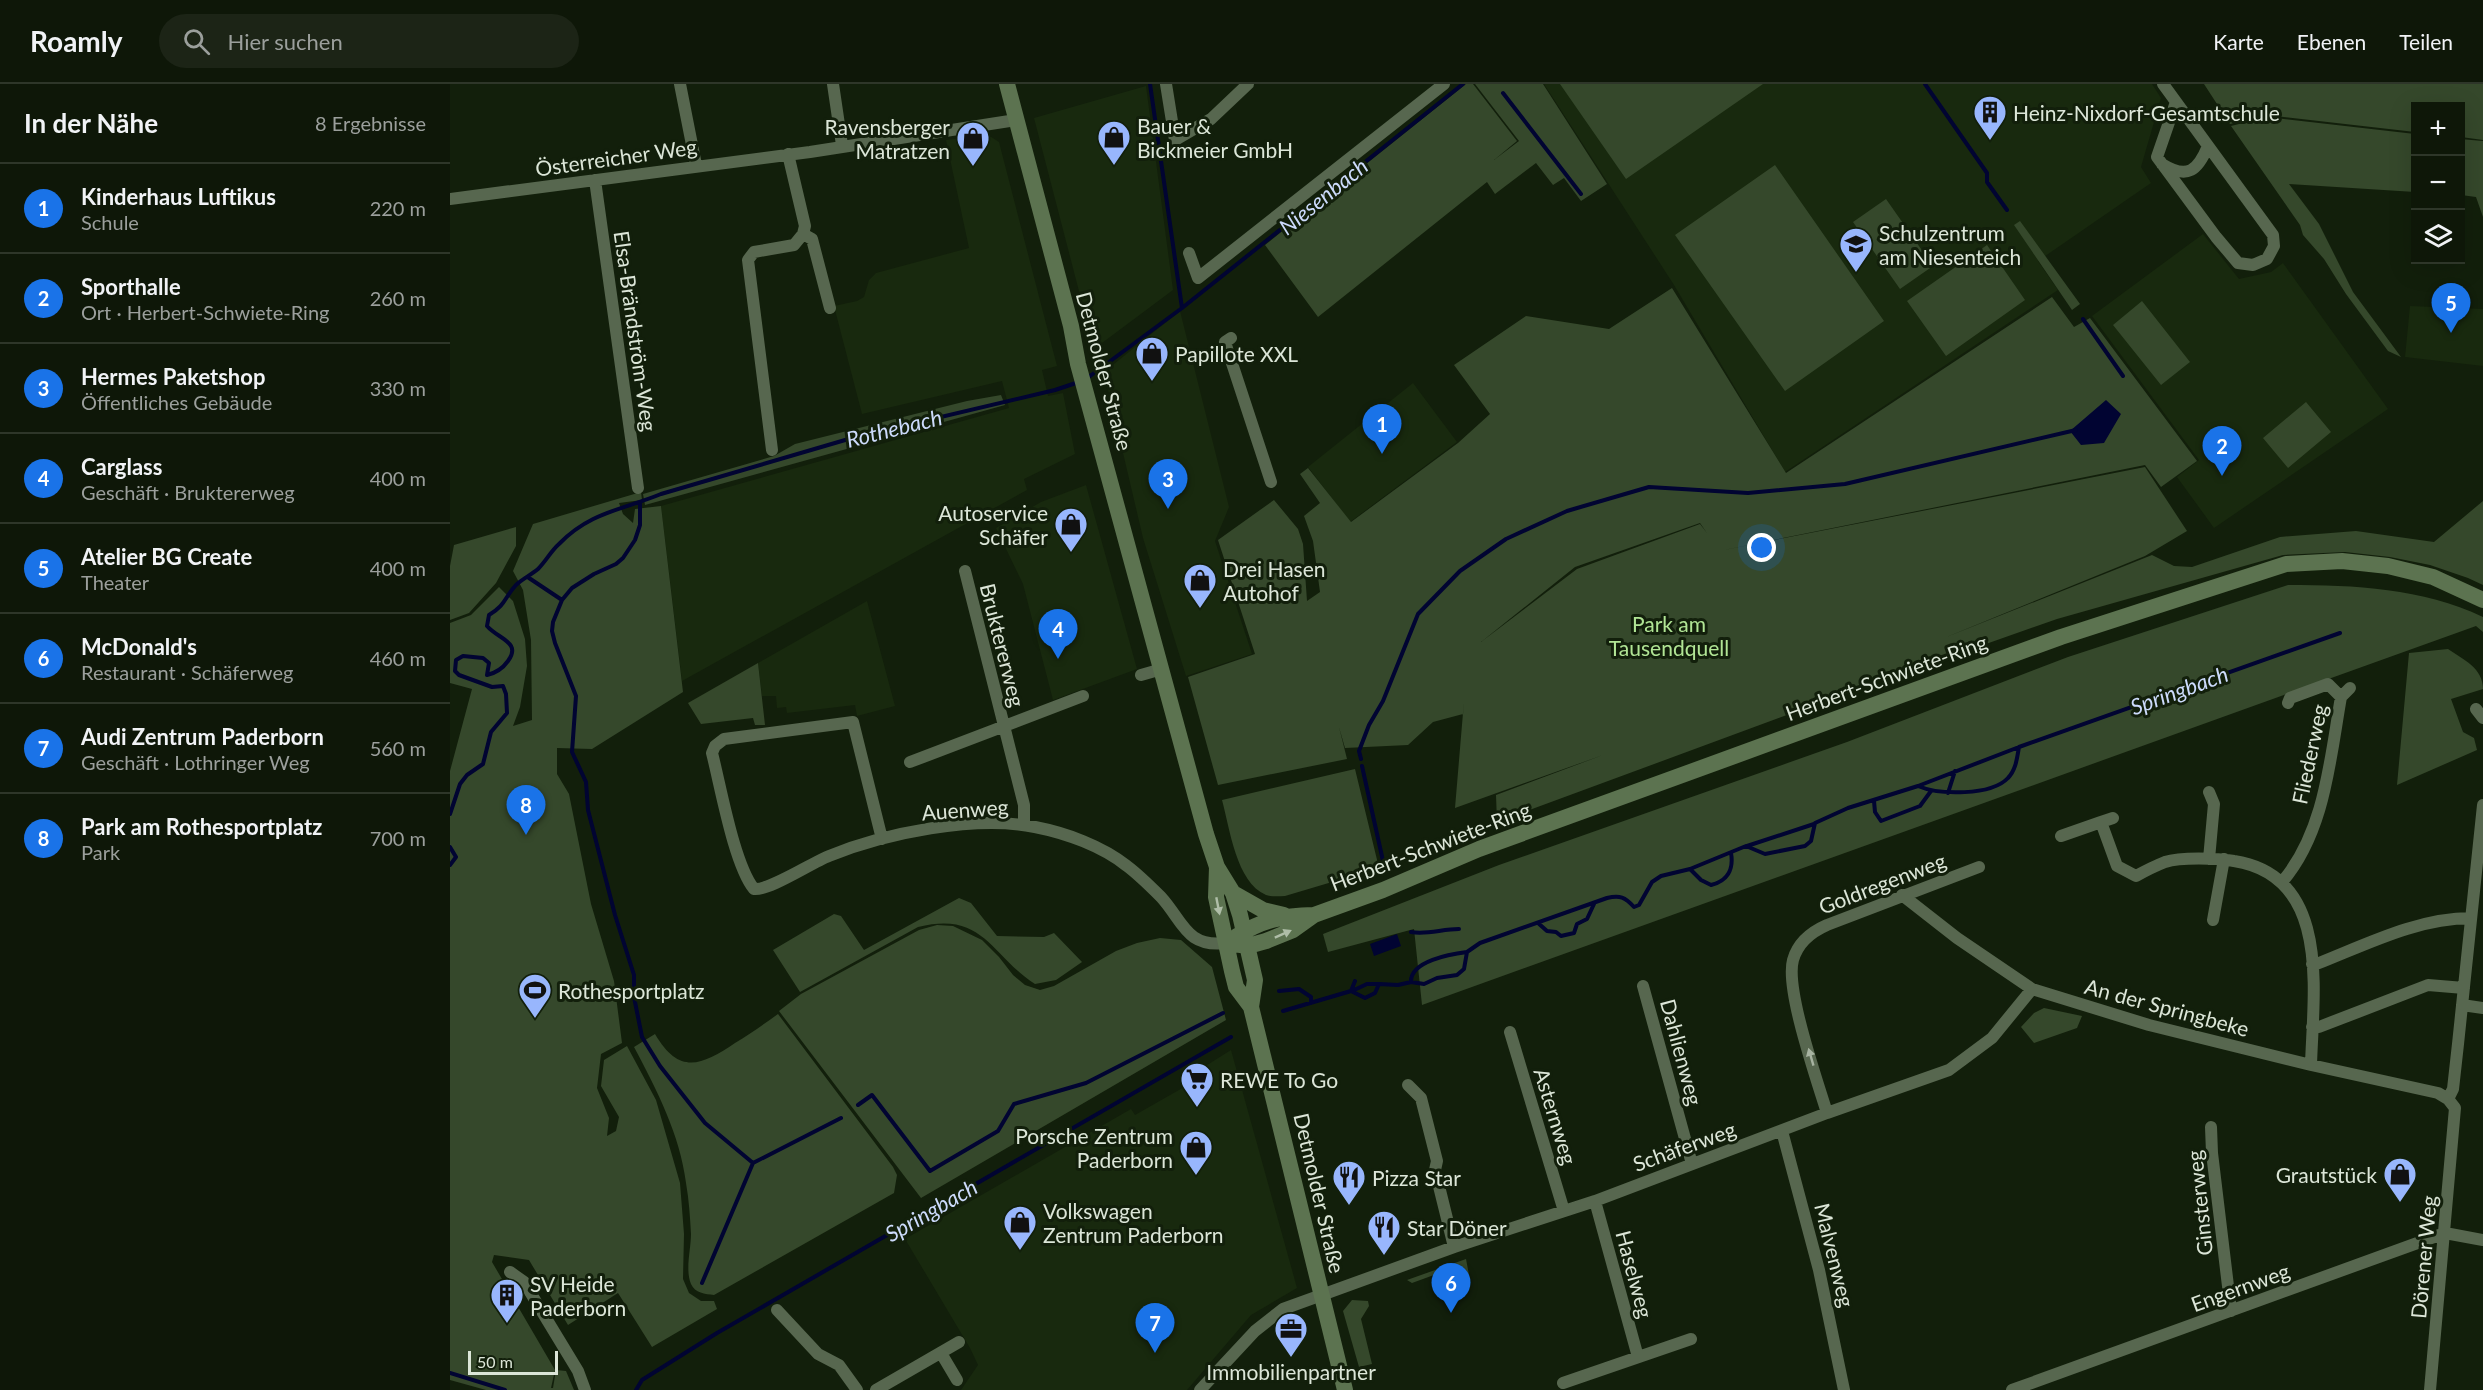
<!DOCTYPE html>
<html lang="de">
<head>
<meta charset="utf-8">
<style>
  body { margin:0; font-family:Lato,sans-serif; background:#1c2416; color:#f1f3f6 }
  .controls { position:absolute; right:18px; top:18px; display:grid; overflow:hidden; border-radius:0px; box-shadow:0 6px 24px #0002 }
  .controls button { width:54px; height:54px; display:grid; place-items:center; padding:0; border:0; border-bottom:2px solid #2e3629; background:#0e1708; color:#f1f3f6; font:30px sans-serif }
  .scale { position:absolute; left:18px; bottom:15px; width:90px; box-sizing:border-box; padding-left:6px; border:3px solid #dce6d8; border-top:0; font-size:16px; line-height:21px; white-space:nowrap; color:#dce6d8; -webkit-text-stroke:4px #121f0b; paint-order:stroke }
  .you { position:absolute; left:1312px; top:464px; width:21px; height:21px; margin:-15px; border:4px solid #fff; border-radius:50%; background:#1a73e8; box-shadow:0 0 0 9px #1a73e833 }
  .badge { display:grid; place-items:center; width:39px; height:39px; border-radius:50%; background:#1a73e8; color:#fff; font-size:20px; font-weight:700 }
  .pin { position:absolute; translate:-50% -50px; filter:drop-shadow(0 2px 3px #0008) }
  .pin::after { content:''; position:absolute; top:32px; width:21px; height:18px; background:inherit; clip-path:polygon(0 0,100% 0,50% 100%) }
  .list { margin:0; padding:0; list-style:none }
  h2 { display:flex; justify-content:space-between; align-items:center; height:78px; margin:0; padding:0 24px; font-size:26px }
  h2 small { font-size:20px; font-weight:400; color:#9b9f9c }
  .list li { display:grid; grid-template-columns:39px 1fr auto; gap:18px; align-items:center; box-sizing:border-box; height:90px; padding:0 24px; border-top:2px solid #2e3629 }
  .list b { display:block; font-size:22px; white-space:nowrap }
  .list p { margin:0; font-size:20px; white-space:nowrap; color:#9b9f9c }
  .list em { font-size:20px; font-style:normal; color:#9b9f9c }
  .icon { flex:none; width:33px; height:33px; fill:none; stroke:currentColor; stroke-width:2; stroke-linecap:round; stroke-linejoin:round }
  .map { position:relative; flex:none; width:2033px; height:1306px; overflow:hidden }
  header { display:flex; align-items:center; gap:36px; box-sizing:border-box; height:84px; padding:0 30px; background:#0e1708; border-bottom:2px solid #2e3629 }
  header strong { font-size:28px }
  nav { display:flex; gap:33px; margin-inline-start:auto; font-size:21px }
  .search { width:420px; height:54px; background:#1c2416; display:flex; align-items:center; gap:15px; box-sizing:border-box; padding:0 21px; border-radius:33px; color:#9b9f9c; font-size:22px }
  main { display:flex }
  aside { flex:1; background:#0e1708 }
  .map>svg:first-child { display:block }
</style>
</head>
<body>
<header>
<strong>Roamly</strong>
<div class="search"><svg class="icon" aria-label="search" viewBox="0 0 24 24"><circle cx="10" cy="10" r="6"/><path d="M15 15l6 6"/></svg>Hier suchen</div>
<nav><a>Karte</a><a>Ebenen</a><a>Teilen</a></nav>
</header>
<main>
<aside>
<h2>In der Nähe<small>8 Ergebnisse</small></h2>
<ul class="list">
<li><span class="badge">1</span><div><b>Kinderhaus Luftikus</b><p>Schule</p></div><em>220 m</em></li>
<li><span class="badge">2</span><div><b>Sporthalle</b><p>Ort · Herbert-Schwiete-Ring</p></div><em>260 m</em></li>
<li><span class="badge">3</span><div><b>Hermes Paketshop</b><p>Öffentliches Gebäude</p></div><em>330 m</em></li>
<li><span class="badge">4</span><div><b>Carglass</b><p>Geschäft · Bruktererweg</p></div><em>400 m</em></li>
<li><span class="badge">5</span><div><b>Atelier BG Create</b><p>Theater</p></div><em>400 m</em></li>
<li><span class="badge">6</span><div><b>McDonald's</b><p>Restaurant · Schäferweg</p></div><em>460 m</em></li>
<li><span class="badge">7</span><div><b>Audi Zentrum Paderborn</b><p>Geschäft · Lothringer Weg</p></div><em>560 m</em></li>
<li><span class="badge">8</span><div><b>Park am Rothesportplatz</b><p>Park</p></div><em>700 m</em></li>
</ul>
</aside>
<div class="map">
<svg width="2033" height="1306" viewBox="0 0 2033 1306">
  <rect width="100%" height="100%" fill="#121f0b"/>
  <path fill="#18290e" d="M1094 0H1702L1711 14 1691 83 1701 99 1588 177 1608 206 1335 388 1224 201Z
    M696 2 723 206 644 265 584 34Z
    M538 51 549 58 607 282 592 286 598 312 613 309 625 370 574 395 577 406 232 597 211 422 559 324 552 297 412 330 384 222 407 217 414 213 419 196 426 189 519 164 496 56Z
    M1753 150 1789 195 1821 188 1833 179 1938 325 1764 444 1727 393 1749 376 1642 232Z
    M1960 222 2033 225V282L1955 273Z
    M730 227 779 423 765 457 802 570 736 592 693 454 654 288Z
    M963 299 1007 358 900 438 858 383Z
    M636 401 687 585 603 616 573 500 546 444 591 418Z
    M417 517 445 622 407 632 405 621 337 629 336 623 327 624 326 612H312L308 579Z
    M781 966 847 1204 801 1231 737 1306H511L528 1281 520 1264 455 1155 681 1025 685 1031 750 994 746 988Z"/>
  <path fill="#35482b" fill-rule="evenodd" d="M1016 0H1023L1067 57 1044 76 1069 57 1025 0H1093L1157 100 1131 117 1114 94 1103 101 1086 79 1045 110 1037 98 868 233 815 161Z
    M1110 0H1313L1176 95Z
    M1754 0H2033V56L2011 53 2010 22H1966L1965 48 1817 31 1780 40Z
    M1817 33 1965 50V108L1839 100 1869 140 1903 208 1951 273 1938 267 1896 210 1874 175 1853 151 1850 141 1781 42Z
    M2010 55 2033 57V133L2026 113 2011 111Z
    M1325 81 1434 237 1335 307 1225 151Z
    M1436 115 1483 182 1450 205 1403 138Z
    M1570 137 1630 220 1622 226 1564 141Z
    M1537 161 1575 216 1496 272 1457 217Z
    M1222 204 1336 389 1602 213 1624 243 1640 234 1747 377 1711 403 1695 381 1269 467 1695 383 1737 447 1695 472 1494 554 1702 471 1724 482 1742 483 1830 453 1906 447 1984 458 2033 417V501L2018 494 1980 481 1940 473 1895 468 1833 471 1607 535 1383 614 1047 738 1046 711 1153 671 1005 724 1014 617 1013 630 983 638 958 661 895 664 889 643 897 675 768 701 738 593 805 570 768 456 824 416 848 445 853 460 857 517 870 508 863 457 854 432 870 419 850 390 858 384 901 438 1008 359 1040 330 1004 281 1076 232 1159 245ZM1250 439 1257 449 1250 440 1127 485 1031 558 1125 483Z
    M1692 217 1740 278 1711 301 1663 241Z
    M551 311 555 321 195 421 193 410 324 372 345 360 517 317Z
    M1856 318 1881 348 1838 384 1813 354Z
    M191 408 192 416 169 419 173 430 183 439 185 425 211 422 233 608 142 665 107 664V690L119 710 141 820 164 897 172 959 151 970 147 1004 159 1034 157 1052 166 1047 169 1033 151 1002 154 976 177 962 206 1016 230 1099 234 1150 233 1195 239 1209 251 1217H264L267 1225 202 1263 168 1209 118 1241 79 1176 44 1171 42 1178 105 1286 101 1304H103L106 1286 116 1287 124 1306H36L0 1296V687L22 605 0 599V539L21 531 49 503 63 517 75 555 77 582 70 623 63 642 82 636 81 556 73 506 63 487 83 440Z
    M66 443V462L46 499 19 529 0 536V482L4 461Z
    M1838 501C1905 501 1972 504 2033 533V548L2026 542 972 921 964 845 878 868 873 850 1049 781 1397 658 1618 573Z
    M1998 565C2014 576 2033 584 2033 605L2001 615 2013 648 2024 654 2027 666 1947 701 1959 569Z
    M308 579 315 641H305L303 634 251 640 238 619Z
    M905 685 929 784 835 812C829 812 822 813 816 811 786 798 780 745 772 716Z
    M509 814 521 819 547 852 594 853 604 849 632 878 606 896 585 900C539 870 534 827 468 843L350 908 323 866 384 830 391 832 414 866Z
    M487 841 503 842 532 856 549 873 563 891 575 901 590 906 604 902 666 867 687 859 710 854 731 856 762 883 776 936 471 1114 329 927 351 910 469 846Z
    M1594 924 1632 932 1627 944 1584 959 1571 943 1584 929Z
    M328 930 443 1083 447 1091 444 1109 264 1211C255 1210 245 1209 241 1200 235 1186 241 1165 241 1150 240 1133 239 1116 236 1099 230 1051 207 1006 184 963L205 950C229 991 251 982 285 959 300 950 314 940 328 930Z
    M1016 1175 1020 1196 1015 1197 1011 1190 995 1187 962 1199 957 1196Z
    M902 1216 918 1217 919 1222 911 1235 922 1280 909 1283 893 1227Z"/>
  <path fill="#010432" d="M1656 316 1671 330 1654 359 1631 361 1620 347Z
    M947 850 951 862 924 872 920 860Z"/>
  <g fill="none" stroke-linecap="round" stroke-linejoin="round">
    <path stroke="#010432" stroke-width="4" d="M700 0 732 224
      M1475 0 1537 89V98L1557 126
      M1053 9 1131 110
      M1633 235 1673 292
      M636 295 732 224 1013 0
      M190 419V441L185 456 173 474 166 480 144 490 122 504 112 516 103 538 102 547 105 559 126 612 122 668 136 698 138 726 165 831 184 891V913L192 953 210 982 255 1039 303 1079
      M79 494 112 516
      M911 675 909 667 919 641 933 617 968 530 1010 487 1056 455 1117 427 1199 403 1298 409 1395 400 1626 346
      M912 682 933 777
      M1468 702C1489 711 1541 712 1558 694 1566 686 1567 674 1569 663L1890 549
      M1498 709 1505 687
      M1424 717 1425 728 1431 737 1470 722 1481 707
      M0 730 10 700 17 691 33 680 41 648 57 629 56 610 53 602 42 603 9 591 5 587 6 576 13 572 33 574 39 579 37 591C46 589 53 584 58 577 72 558 48 555 37 542L39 531C56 521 54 514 66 501 72 495 81 491 88 485 96 477 101 467 109 460 140 428 172 426 211 410L402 354 605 306 629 298
      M1297 762 1364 740
      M0 763 6 773 0 781
      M1240 785 1251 796 1261 801C1277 797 1284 786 1281 769
      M1088 839 1097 847 1106 848 1111 852 1124 849 1127 840 1137 835 1144 820
      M961 848C977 851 992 845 1009 845
      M961 898C960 877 1001 870 1017 868
      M829 907 849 905 861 913V919
      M901 907 905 897
      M902 907 917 900H929
      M833 927 901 907 915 914 925 909 929 900 948 901 961 898 974 900 987 894 1007 891 1014 885 1017 868 1030 859 1157 814C1170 811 1175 813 1184 823L1189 821 1202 798 1211 792 1240 785 1296 762 1315 770 1355 762 1361 757 1365 739 1398 724 1468 702 1569 663
      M408 1021 422 1011 480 1087 548 1047 564 1020 636 999 773 929
      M252 1199 303 1079 391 1034
      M0 1289 55 1306
      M186 1306 192 1296 267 1249 781 953"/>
    <path stroke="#57674f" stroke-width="12" d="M230 0 246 81
      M383 0 392 61
      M716 0 725 56 761 35 798 0
      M1713 0 1823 151 1824 162 1817 175 1803 181 1788 179 1766 153 1707 73 1726 18
      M1712 80C1738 96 1748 86 1758 62
      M145 96 188 404
      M0 115 360 68 566 36
      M353 150 362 155 380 224
      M739 169 748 194 994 0
      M781 254 775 258 821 398
      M322 366 298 176 304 168 344 161 353 150 355 142 338 70
      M515 487 574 721V741
      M691 591 712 585
      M1838 619 1840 614 1878 600 1891 613
      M2026 625 2033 634
      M460 678 633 612
      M1651 738 1663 734
      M1611 752 1651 738 1667 782 1686 792C1695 787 1705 782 1715 778 1730 773 1767 774 1784 777 1882 792 1863 909 1861 981
      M432 755 403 638 274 655 265 662 262 669C271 704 284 780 304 805 319 807 361 779 379 772 435 749 525 731 585 743 616 749 652 762 677 782 689 791 700 802 711 813 733 837 736 864 776 859
      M1759 775 1764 720 1759 708
      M1832 798C1875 748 1880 675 1891 613L1900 604
      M1452 811 1507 854 1582 905 1699 941 1861 981 1988 1009 1998 1015 2005 1024 1980 1306
      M1763 836 1774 775
      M1862 880 1869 879C1917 860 1968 834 2021 834
      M1193 902 1242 1080
      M2012 921 2033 924
      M1862 943H1869L1978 901 2014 904
      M1060 948 1114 1127
      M958 1001 971 1014 987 1077 985 1086 1004 1163
      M1998 1015 2003 1005 2008 960 2033 721
      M1377 1029C1367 996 1335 905 1343 876 1348 858 1361 848 1377 841L1529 783
      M1761 1043 1762 1069 1781 1227
      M1332 1047 1369 1186 1394 1306
      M1145 1117 1188 1273
      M60 1188 74 1198 128 1287 135 1306
      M327 1226 368 1270 389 1281 407 1306
      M491 1269 507 1296
      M1113 1299 1241 1255
      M426 1306 509 1258
      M750 1306 805 1247 833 1225 1004 1163 1145 1117 1377 1029 1499 986 1542 954 1582 905
      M1562 1306 1995 1149 2033 1156"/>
    <path stroke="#5c7350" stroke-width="16" d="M557 0 621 242 628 280 756 750 767 783 783 809 790 831 805 896 801 923
      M767 783 766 813 782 887 786 903 801 923 895 1306
      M783 809 813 826 834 831
      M787 852C814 835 833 832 864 831
      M776 859 798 862 816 857 843 846 864 831 933 806 1029 765 1611 553 1836 480 1892 477 1938 482 1983 493 2033 516"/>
  </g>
  <defs><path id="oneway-solid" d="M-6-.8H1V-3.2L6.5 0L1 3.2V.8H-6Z" transform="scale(1.5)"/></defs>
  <g fill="#afbea8">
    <use href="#oneway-solid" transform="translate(768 822) rotate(79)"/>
    <use href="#oneway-solid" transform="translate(833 850) rotate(-24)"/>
  </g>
  <use fill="#a7b3a1" href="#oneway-solid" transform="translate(1361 973) rotate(-106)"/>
  <defs>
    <symbol id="building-pin" viewBox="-11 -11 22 30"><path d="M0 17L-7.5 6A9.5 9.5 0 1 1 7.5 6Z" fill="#98b6fd" stroke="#121f0b"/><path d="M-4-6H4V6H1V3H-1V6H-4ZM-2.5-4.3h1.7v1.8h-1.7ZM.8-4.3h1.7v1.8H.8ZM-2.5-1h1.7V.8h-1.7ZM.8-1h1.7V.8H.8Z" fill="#111"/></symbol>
    <symbol id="shop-pin" viewBox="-11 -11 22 30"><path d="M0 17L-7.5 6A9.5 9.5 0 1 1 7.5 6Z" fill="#98b6fd" stroke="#121f0b"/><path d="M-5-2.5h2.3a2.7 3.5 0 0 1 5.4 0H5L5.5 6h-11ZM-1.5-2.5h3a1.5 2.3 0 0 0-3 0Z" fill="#111"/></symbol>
    <symbol id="school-pin" viewBox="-11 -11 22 30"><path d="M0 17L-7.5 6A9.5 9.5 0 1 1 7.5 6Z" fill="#98b6fd" stroke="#121f0b"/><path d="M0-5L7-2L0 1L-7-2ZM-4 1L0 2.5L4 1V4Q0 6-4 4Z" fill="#111"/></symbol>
    <symbol id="stadium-pin" viewBox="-11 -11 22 30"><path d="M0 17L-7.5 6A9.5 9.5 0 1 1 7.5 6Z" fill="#98b6fd" stroke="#121f0b"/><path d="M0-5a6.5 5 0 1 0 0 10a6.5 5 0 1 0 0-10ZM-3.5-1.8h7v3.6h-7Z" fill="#111"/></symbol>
    <symbol id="supermarket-pin" viewBox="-11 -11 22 30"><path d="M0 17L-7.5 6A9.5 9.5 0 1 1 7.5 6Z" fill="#98b6fd" stroke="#121f0b"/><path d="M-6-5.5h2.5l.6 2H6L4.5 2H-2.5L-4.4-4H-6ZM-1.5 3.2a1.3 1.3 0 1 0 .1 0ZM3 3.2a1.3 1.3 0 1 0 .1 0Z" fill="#111"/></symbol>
    <symbol id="restaurant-pin" viewBox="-11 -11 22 30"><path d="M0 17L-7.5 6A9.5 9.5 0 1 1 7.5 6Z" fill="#98b6fd" stroke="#121f0b"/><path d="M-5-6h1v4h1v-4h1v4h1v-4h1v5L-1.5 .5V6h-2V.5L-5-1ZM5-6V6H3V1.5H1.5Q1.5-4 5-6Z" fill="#111"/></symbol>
    <symbol id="office-pin" viewBox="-11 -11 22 30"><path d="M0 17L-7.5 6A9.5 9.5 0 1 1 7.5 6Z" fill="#98b6fd" stroke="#121f0b"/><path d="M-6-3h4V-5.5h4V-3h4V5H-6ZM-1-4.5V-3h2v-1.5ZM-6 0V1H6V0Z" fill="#111"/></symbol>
  </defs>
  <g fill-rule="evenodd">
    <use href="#building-pin" x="1521" y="9" width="38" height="52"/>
    <use href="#shop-pin" x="645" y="34" width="38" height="52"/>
    <use href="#shop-pin" x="504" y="35" width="38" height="52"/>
    <use href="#school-pin" x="1387" y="141" width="38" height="52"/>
    <use href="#shop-pin" x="683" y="250" width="38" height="52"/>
    <use href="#shop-pin" x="602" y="421" width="38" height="52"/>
    <use href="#shop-pin" x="731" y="477" width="38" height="52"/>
    <use href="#stadium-pin" x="66" y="887" width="38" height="52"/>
    <use href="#supermarket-pin" x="728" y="976" width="38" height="52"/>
    <use href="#shop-pin" x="727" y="1044" width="38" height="52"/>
    <use href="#shop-pin" x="1931" y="1071" width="38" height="52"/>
    <use href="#restaurant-pin" x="880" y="1074" width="38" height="52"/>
    <use href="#shop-pin" x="551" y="1119" width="38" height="52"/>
    <use href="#restaurant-pin" x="915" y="1124" width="38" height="52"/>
    <use href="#building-pin" x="38" y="1192" width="38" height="52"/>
    <use href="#office-pin" x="822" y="1226" width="38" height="52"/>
  </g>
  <g text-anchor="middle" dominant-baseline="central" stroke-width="6" stroke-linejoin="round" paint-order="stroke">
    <g font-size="21" fill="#dce6d8" stroke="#121f0b" text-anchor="start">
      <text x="1563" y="28">Heinz-Nixdorf-Gesamtschule</text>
      <text x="687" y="41">Bauer &amp;<tspan x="687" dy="24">Bickmeier GmbH</tspan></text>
      <text x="500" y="42" text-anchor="end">Ravensberger<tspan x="500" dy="24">Matratzen</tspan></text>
      <text x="1429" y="148">Schulzentrum<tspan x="1429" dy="24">am Niesenteich</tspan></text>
      <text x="725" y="269">Papillote XXL</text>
      <text x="598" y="428" text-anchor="end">Autoservice<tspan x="598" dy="24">Schäfer</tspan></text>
      <text x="773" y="484">Drei Hasen<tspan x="773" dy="24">Autohof</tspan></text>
      <text x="108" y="906">Rothesportplatz</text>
      <text x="770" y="995">REWE To Go</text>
      <text x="723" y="1051" text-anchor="end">Porsche Zentrum<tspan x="723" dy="24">Paderborn</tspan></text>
      <text x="1927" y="1090" text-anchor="end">Grautstück</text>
      <text x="922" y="1093">Pizza Star</text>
      <text x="593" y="1126">Volkswagen<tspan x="593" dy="24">Zentrum Paderborn</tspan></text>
      <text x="957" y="1143">Star Döner</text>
      <text x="80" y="1199">SV Heide<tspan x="80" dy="24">Paderborn</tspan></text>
      <text x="841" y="1287" text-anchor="middle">Immobilienpartner</text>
    </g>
    <g font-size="21" fill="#dce6d8" stroke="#121f0b">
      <text transform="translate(166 73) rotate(-8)">Österreicher Weg</text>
      <text transform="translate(186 247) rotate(82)">Elsa-Brändström-Weg</text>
      <text transform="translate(655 287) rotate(75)">Detmolder Straße</text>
      <text transform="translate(553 561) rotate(76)">Bruktererweg</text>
      <text transform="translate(1436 593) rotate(-20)">Herbert-Schwiete-Ring</text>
      <text transform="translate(1859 670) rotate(-78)">Fliederweg</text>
      <text transform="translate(515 725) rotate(-4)">Auenweg</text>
      <text transform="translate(980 762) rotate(-21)">Herbert-Schwiete-Ring</text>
      <text transform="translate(1432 799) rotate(-21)">Goldregenweg</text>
      <text transform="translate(1717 923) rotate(15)">An der Springbeke</text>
      <text transform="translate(1232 968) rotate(75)">Dahlienweg</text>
      <text transform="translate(1106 1032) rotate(73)">Asternweg</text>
      <text transform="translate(1234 1062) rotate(-20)">Schäferweg</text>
      <text transform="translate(870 1109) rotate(77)">Detmolder Straße</text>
      <text transform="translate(1749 1119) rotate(-96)">Ginsterweg</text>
      <text transform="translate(1385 1171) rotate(76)">Malvenweg</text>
      <text transform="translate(1973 1173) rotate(-85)">Dörener Weg</text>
      <text transform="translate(1185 1190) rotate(75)">Haselweg</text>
      <text transform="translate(1790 1203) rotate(-20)">Engernweg</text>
    </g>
    <g font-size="21" fill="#b1e595" stroke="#121f0b">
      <text x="1219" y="539">Park am<tspan x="1219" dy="24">Tausendquell</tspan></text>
    </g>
    <g font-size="22" font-style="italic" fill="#cddbfc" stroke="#121f0b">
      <text transform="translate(873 112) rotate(-39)">Niesenbach</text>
      <text transform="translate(444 344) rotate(-14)">Rothebach</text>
      <text transform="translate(1729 606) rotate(-20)">Springbach</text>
      <text transform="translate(481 1126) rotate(-30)">Springbach</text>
    </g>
  </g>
</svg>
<div class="controls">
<button>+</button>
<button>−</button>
<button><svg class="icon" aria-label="layers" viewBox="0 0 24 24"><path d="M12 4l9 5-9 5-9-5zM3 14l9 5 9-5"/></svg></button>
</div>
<div class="scale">50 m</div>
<div class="you"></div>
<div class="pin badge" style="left:932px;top:370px">1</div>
<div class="pin badge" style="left:1772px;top:392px">2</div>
<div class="pin badge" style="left:718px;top:425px">3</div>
<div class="pin badge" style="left:608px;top:575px">4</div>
<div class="pin badge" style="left:2001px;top:249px">5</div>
<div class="pin badge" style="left:1001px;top:1229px">6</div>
<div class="pin badge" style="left:705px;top:1269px">7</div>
<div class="pin badge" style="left:76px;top:751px">8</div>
</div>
</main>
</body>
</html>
